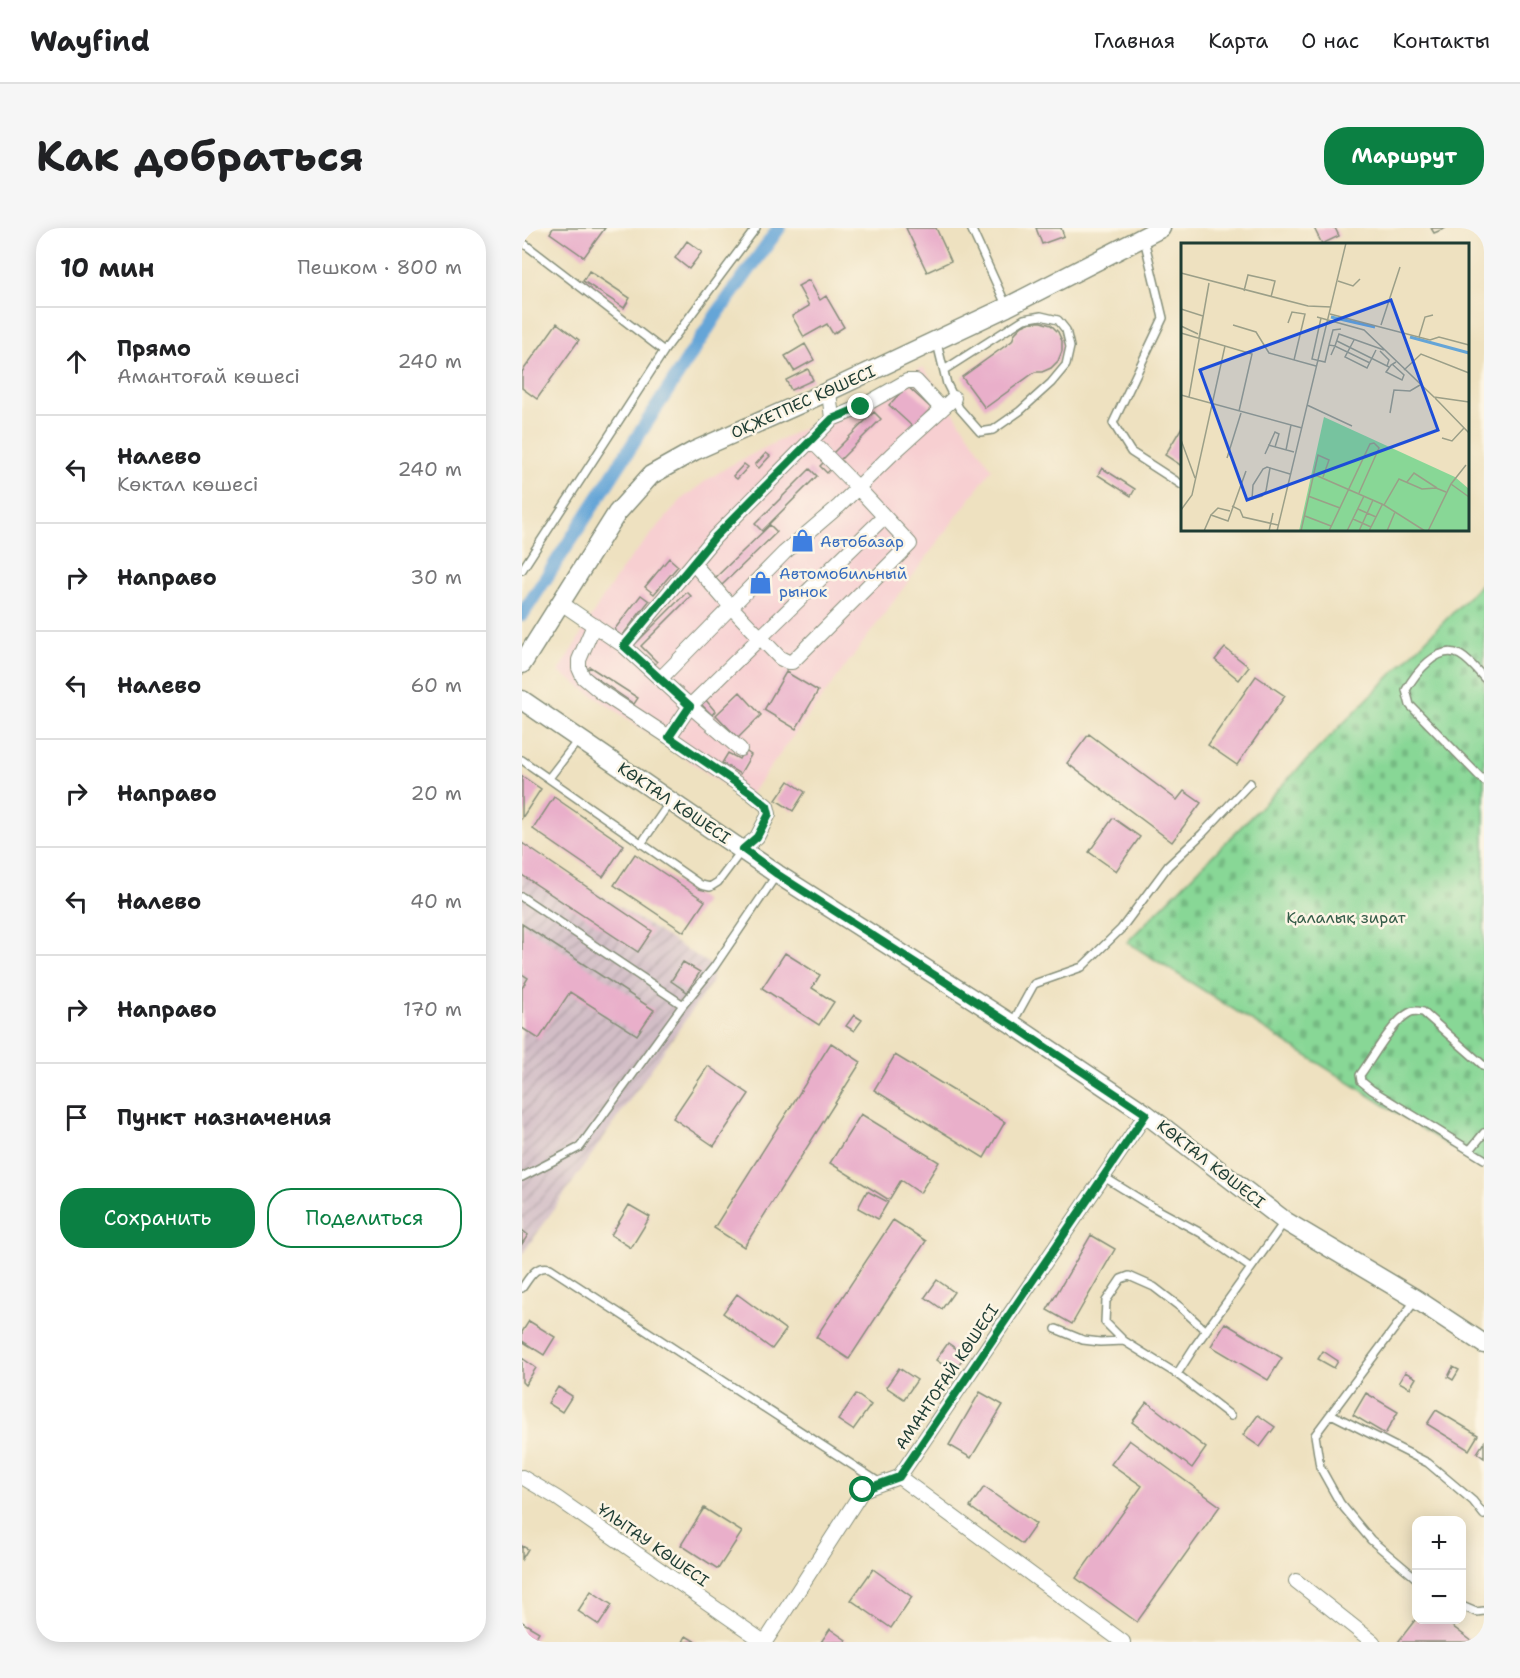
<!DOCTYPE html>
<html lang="ru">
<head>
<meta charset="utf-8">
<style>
  body { margin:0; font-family:"Shantell Sans",sans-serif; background:#f6f6f6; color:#202124 }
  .controls { position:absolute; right:18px; bottom:18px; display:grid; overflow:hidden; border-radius:12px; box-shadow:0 3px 15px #0003 }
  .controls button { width:54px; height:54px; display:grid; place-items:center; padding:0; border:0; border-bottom:2px solid #e0e0e0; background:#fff; color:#202124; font:30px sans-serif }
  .stop { position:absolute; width:18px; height:18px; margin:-14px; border:4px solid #0b8043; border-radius:50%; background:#fff }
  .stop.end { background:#0b8043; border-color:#fff; box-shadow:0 2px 6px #0008 }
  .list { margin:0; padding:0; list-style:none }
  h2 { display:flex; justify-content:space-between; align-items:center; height:78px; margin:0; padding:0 24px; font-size:26px }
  h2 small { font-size:20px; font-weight:400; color:#757577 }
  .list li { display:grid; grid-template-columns:39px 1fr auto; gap:18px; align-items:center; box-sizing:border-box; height:108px; padding:0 24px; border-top:2px solid #e0e0e0 }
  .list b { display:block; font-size:22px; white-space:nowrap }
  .list p { margin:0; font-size:20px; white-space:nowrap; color:#757577 }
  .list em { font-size:20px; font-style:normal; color:#757577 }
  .actions { display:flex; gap:12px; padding:18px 24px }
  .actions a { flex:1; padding:14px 0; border:2px solid #0b8043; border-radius:24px; text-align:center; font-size:21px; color:#0b8043 }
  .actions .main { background:#0b8043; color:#fff }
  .icon { flex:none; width:33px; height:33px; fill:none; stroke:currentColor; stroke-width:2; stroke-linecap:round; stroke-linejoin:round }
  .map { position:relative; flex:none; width:962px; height:1414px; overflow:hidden; border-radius:24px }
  header { display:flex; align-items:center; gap:36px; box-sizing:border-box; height:84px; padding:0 30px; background:#fff; border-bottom:2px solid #e0e0e0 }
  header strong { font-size:28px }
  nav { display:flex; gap:33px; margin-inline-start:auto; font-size:21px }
  .intro { display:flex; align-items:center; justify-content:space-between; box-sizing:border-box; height:144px; padding:0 36px }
  h1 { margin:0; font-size:42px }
  .button { padding:15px 27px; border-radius:24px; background:#0b8043; color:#fff; font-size:21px; font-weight:700 }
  main { display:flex; gap:36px; padding:0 36px }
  aside { flex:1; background:#fff; border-radius:24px; box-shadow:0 3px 15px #0003 }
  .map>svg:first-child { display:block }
</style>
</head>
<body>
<header>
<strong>Wayfind</strong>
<nav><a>Главная</a><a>Карта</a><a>О нас</a><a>Контакты</a></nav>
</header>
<div class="intro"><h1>Как добраться</h1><a class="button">Маршрут</a></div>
<main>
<aside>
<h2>10 мин<small>Пешком · 800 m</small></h2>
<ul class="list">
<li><svg class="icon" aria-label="ahead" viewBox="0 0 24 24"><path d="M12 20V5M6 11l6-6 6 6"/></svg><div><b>Прямо</b><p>Амантоғай көшесі</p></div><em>240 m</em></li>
<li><svg class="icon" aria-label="left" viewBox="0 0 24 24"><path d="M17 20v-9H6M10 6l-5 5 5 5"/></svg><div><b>Налево</b><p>Көктал көшесі</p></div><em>240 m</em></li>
<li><svg class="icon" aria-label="right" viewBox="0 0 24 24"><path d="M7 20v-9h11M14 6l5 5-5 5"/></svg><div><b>Направо</b></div><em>30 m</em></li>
<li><svg class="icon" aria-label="left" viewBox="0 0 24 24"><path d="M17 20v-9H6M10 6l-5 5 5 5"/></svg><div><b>Налево</b></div><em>60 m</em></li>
<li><svg class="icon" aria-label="right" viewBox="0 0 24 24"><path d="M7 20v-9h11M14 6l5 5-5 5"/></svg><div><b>Направо</b></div><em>20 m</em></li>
<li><svg class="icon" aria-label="left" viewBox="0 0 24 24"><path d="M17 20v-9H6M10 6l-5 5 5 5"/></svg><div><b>Налево</b></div><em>40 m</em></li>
<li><svg class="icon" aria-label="right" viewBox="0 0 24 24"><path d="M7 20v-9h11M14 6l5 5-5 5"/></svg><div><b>Направо</b></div><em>170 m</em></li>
<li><svg class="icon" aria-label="arrive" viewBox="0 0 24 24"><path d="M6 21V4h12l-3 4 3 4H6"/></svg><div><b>Пункт назначения</b></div></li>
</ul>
<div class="actions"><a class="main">Сохранить</a><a>Поделиться</a></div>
</aside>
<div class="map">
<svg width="962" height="1414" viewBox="0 0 962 1414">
  <defs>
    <pattern id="industrial-furrows" width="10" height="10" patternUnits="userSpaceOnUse" patternTransform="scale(1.5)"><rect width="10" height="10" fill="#d2bdc6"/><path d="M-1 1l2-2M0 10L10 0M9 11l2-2" fill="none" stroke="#aa9ba2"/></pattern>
    <pattern id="cemetery-stones" width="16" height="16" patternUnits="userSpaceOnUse" patternTransform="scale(1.5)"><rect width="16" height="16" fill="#88d796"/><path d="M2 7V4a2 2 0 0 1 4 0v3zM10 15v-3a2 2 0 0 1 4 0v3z" fill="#75b982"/></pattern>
  </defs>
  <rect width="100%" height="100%" fill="#fcf5e5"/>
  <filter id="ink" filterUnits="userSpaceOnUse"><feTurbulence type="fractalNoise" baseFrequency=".0167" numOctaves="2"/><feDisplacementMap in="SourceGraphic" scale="12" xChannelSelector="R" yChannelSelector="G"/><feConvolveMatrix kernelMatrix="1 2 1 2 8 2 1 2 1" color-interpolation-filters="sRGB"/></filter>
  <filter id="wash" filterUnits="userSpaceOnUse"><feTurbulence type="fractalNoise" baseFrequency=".008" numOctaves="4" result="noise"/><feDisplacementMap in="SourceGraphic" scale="24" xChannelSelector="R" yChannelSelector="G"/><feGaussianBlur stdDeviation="1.35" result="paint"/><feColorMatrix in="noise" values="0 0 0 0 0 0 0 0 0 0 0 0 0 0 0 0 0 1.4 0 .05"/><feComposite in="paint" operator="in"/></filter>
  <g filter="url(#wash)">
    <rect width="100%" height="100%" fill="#eee1c0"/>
    <path fill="#f7cfd1" d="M401 139 470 241 224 572 37 444 78 374 105 334 161 270 185 252 207 238Z"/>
    <path fill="url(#industrial-furrows)" d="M0 617 192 739 189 755 0 1027Z"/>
    <path fill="url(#cemetery-stones)" stroke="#548a65" stroke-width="1.5" d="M962 353V940L605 714Z"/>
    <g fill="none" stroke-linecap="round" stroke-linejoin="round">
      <path stroke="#65a5d7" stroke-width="14" d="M0 387 195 86 257 0"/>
    </g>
    <g id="blocks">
      <path fill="#e9afca" d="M31 0H83L62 29 28 5Z
        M384 0H414L429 33 405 44Z
        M514 0H539L542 8 520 16Z
        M792 0H813L817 8 800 16Z
        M909 0H924L912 5Z
        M165 13 180 24 167 41 153 30Z
        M67 43 108 70 102 80 61 53Z
        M287 52 298 72 304 68 322 99 311 106 305 96 282 109 270 88 287 78 276 58Z
        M509 94H519L529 97 536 104 540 113V123L536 133 529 140 520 144H513L463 180 440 149 490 113 493 105 500 98Z
        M35 95 57 112 15 171 0 160V144Z
        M283 116 292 132 272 143 263 128Z
        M286 141 291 152 269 162 264 152Z
        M385 158 409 180 391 199 367 177Z
        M352 184 359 191 305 245 298 238Z
        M660 199V238L643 227Z
        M244 225 248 228 237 240 233 237Z
        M222 236 226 239 215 251 211 248Z
        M580 240 613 261 609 268 576 247Z
        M288 241 295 248 240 303 233 296Z
        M248 297 255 304 200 357 193 350Z
        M147 330 156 338 132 366 123 359Z
        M165 364 169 368 119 418 135 434 131 438 111 418Z
        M119 367 127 373 100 408 92 402Z
        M703 420 727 439 717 452 693 432Z
        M68 439 116 470 112 476 64 443Z
        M264 444 296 463 274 501 242 482Z
        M734 448 763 468 715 537 686 517Z
        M218 464 239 487 216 510 194 487Z
        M183 471 193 483 190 487 178 475Z
        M567 506 655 572 662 563 679 575 650 614 545 535Z
        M222 522 229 527 218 546 200 535 206 525 217 531Z
        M0 548 19 561 0 590Z
        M267 553 283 564 271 583 254 572Z
        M32 569 102 617 81 649 11 601Z
        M591 590 618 609 594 643 567 624Z
        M0 615 130 703 116 724 0 647Z
        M113 626 183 673 162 704 92 657Z
        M0 696 132 782 115 807 48 764 17 811 0 800V760L6 750 0 746Z
        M263 725 298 747 290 760 312 774 297 797 240 760Z
        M161 734 178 744 165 764 149 753Z
        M332 787 340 792 332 803 324 798Z
        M309 815 339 834 222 1019 192 1000Z
        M373 827 483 894 462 930 352 862Z
        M186 838 227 866 192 918 151 890Z
        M339 886 417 934 398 965 379 952 367 972 308 935Z
        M345 963 366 974 356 991 336 980Z
        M107 977 128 989 109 1020 89 1007Z
        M371 992 404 1013 327 1131 294 1109Z
        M0 1002 6 1007 0 1016Z
        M569 1007 593 1021 550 1096 525 1082Z
        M415 1052 432 1064 420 1081 403 1069Z
        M215 1066 264 1102 250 1121 201 1085Z
        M7 1093 33 1109 22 1127 0 1113V1104Z
        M703 1095 760 1130 746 1152 689 1118Z
        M426 1115 443 1127 432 1144 414 1132Z
        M801 1123 816 1133 812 1140 796 1131Z
        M0 1130 14 1140 3 1157 0 1154Z
        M931 1139 937 1142 931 1152 926 1149Z
        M377 1140 395 1152 382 1171 364 1159Z
        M883 1144 894 1150 888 1160 877 1154Z
        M36 1159 50 1168 40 1184 26 1175Z
        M458 1164 481 1177 449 1230 427 1217Z
        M844 1165 876 1184 863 1206 831 1187Z
        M334 1166 349 1177 331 1202 316 1192Z
        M625 1174 684 1220 670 1240 610 1194Z
        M914 1182 956 1207 947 1222 905 1196Z
        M736 1187 753 1199 738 1219 721 1207Z
        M607 1212 698 1278 615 1394 554 1350 620 1258 589 1236Z
        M962 1214V1230L955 1225Z
        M462 1259 514 1296 500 1316 448 1279Z
        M182 1280 220 1304 196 1341 159 1317Z
        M0 1318 6 1321 0 1331Z
        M351 1341 390 1369 369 1400 329 1372Z
        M69 1363 90 1377 77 1397 56 1383Z
        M893 1392H922L951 1414H876Z
        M0 1394 17 1404 11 1414H0Z
        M308 1401 324 1412 323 1414H299Z
        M164 1408 174 1414H161Z"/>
    </g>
  </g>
  <g filter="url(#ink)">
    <use href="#blocks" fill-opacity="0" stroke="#868f7a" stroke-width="1.5"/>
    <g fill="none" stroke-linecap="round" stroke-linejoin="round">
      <defs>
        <path id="service" d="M449 0 485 79
          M622 11 641 90 591 195 609 224 660 257
          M0 14 142 123
          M415 115 425 156 437 180 458 204 471 202 498 183 529 155 544 137 548 119 544 102 536 92 519 88 502 91 422 142
          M0 342 142 123 234 0
          M962 450C955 442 947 432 938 427 916 415 893 446 884 462L888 477 962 553
          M0 532 179 657 188 659 196 654 220 622
          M27 550 57 511
          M119 616 148 574
          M0 669 161 777
          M491 794 512 756 560 739 599 701 646 638 680 606 728 555
          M962 838 901 784C896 783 891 782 887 785 870 794 850 831 838 847L839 853 850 862 962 931
          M948 922 962 905
          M0 949 58 919 161 777 192 739 255 646
          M582 949 629 978 679 1005 729 1040
          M0 1060C8 1049 13 1037 28 1040L358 1255
          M893 1073 793 1207 798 1239 818 1275 849 1312 894 1350
          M534 1101 561 1112 578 1114 602 1113
          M684 1103 658 1079 632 1059 607 1048 599 1051 584 1073 583 1094 602 1113 655 1146 709 1188
          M655 1146 673 1118 763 993
          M809 1186 906 1235 951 1273 962 1287
          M940 1378 954 1384 962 1383"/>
        <path id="minor" d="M310 191 339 179 385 153H394L420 181
          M171 335 210 380 258 430 266 434H270L388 316 336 260 289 212
          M39 375 102 418
          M72 397 57 432V440L61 449 80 465 147 509
          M138 451 262 325 317 278 369 227 432 170
          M218 521 168 478 362 289
          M221 621 235 609 247 586 245 578 229 565 147 509 168 478 102 418 193 309 310 191 307 163
          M0 1249 35 1270 242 1414
          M377 1249 601 1414
          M774 1353 851 1414
          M243 1414 341 1262 377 1249 624 886"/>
        <path id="tertiary" d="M0 436 95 285 129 247 172 223 307 163 485 79 639 0
          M0 472 255 646 490 796 624 886 763 993 894 1071 962 1116"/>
      </defs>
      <use href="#service" stroke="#868f7a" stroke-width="10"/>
      <use href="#minor" stroke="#868f7a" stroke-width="16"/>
      <use href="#tertiary" stroke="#868f7a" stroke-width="21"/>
      <use href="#service" stroke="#fff" stroke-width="7"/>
      <use href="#minor" stroke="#fff" stroke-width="14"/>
      <use href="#tertiary" stroke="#fff" stroke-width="18"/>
    </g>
  </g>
  <g fill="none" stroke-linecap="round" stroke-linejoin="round" filter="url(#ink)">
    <path stroke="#0b8043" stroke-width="8" d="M339 179 310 191 193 309 102 418 168 478 147 509 229 565 245 578 247 586 235 609 221 621 255 646 489 796 624 886 377 1249 341 1262"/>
  </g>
  <defs>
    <symbol id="shop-bare" viewBox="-9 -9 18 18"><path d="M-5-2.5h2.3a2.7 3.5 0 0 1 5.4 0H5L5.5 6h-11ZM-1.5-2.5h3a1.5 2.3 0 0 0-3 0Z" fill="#3f7fe0" stroke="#fcf5e5" stroke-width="2.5" paint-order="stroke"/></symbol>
  </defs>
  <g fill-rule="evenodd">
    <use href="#shop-bare" x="264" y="296" width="33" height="33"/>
    <use href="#shop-bare" x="222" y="338" width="33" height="33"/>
  </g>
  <g text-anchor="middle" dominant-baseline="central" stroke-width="5" stroke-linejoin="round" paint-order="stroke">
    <g font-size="16" fill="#1f3d34" stroke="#fcf5e5">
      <text transform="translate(281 174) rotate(-24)">ОҚЖЕТПЕС КӨШЕСІ</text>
      <text transform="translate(152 575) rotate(34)">КӨКТАЛ КӨШЕСІ</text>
      <text transform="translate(689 936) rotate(38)">КӨКТАЛ КӨШЕСІ</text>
      <text transform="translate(425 1149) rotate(-56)">АМАНТОҒАЙ КӨШЕСІ</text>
      <text transform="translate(131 1317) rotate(35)">ҰЛЫТАУ КӨШЕСІ</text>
    </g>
    <g font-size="16" fill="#366cbe" stroke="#fcf5e5" text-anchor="start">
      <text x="298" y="313">Автобазар</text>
      <text x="257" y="345">Автомобильный<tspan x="257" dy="18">рынок</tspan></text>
    </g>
    <g font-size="16" fill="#345c48" stroke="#fcf5e5">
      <text x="824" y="689">Қалалық зират</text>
    </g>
  </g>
  <g transform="translate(659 15)">
    <rect width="288" height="288" fill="#eee1c0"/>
    <path d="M143 174 274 234 288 246V288H118Z" fill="#88d796"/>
    <path fill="none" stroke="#65a5d7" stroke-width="3" d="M150 74 194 84M229 94 288 110"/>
    <path fill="none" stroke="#9b9f88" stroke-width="1.5" d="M0 30 127 63 150 64M157 38 172 43 179 36M63 48 67 32 94 38 90 54M0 66 22 73 18 95M149 71 249 97 258 94 288 102M136 74 183 87 253 154 288 159M140 75 131 116 144 119 148 102 154 103 158 91 203 107M107 80 111 69 124 71 113 117M52 82 75 89 88 110 135 123M200 82 219 24M0 83 17 91M0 90 71 111 58 168M238 94 244 74 252 72M173 97 164 114 186 125 195 107M156 98 208 124M148 102 152 87 160 86M199 108 208 117 206 123M150 112 154 103 189 120M211 121 223 132 221 137 205 129 210 122 215 119M223 127 240 111 288 130M0 152 121 185M8 154 28 40M254 155 288 190M126 162 171 183M209 170 213 147 229 148 239 142M261 195 271 198 283 185M0 197 14 235M87 202 113 209M105 207 110 182M84 211 94 189 98 191 94 204M46 215 60 170M89 225 85 248 81 253 71 256 72 242 82 226 86 224 109 231M132 231 203 262 244 288M226 239 233 230 256 245M270 241 288 254M127 253 159 265M203 262 218 236 241 246 255 245 265 249M51 263 59 267 62 274 97 282M177 266 195 274M0 267 11 252 44 103M30 272 37 265 49 268M124 273 150 283M172 276 190 284M23 288 30 272 47 278 65 228M88 288 92 270M96 288 165 0M120 288 137 212 148 217 142 234M148 288 189 201 193 200 198 205 178 250M166 288 183 253M178 288 192 257M188 288 201 262M206 288 214 269M247 288 270 241 285 222"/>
    <path fill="#1d4ed8" fill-opacity="0.15" stroke="#1d4ed8" stroke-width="3" d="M210 57 257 187 66 257 19 127Z"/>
    <rect width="288" height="288" fill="none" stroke="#1f3d34" stroke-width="3"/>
  </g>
</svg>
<div class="controls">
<button>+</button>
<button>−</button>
</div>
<div class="stop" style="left:341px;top:1262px"></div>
<div class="stop end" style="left:339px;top:179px"></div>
</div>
</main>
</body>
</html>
